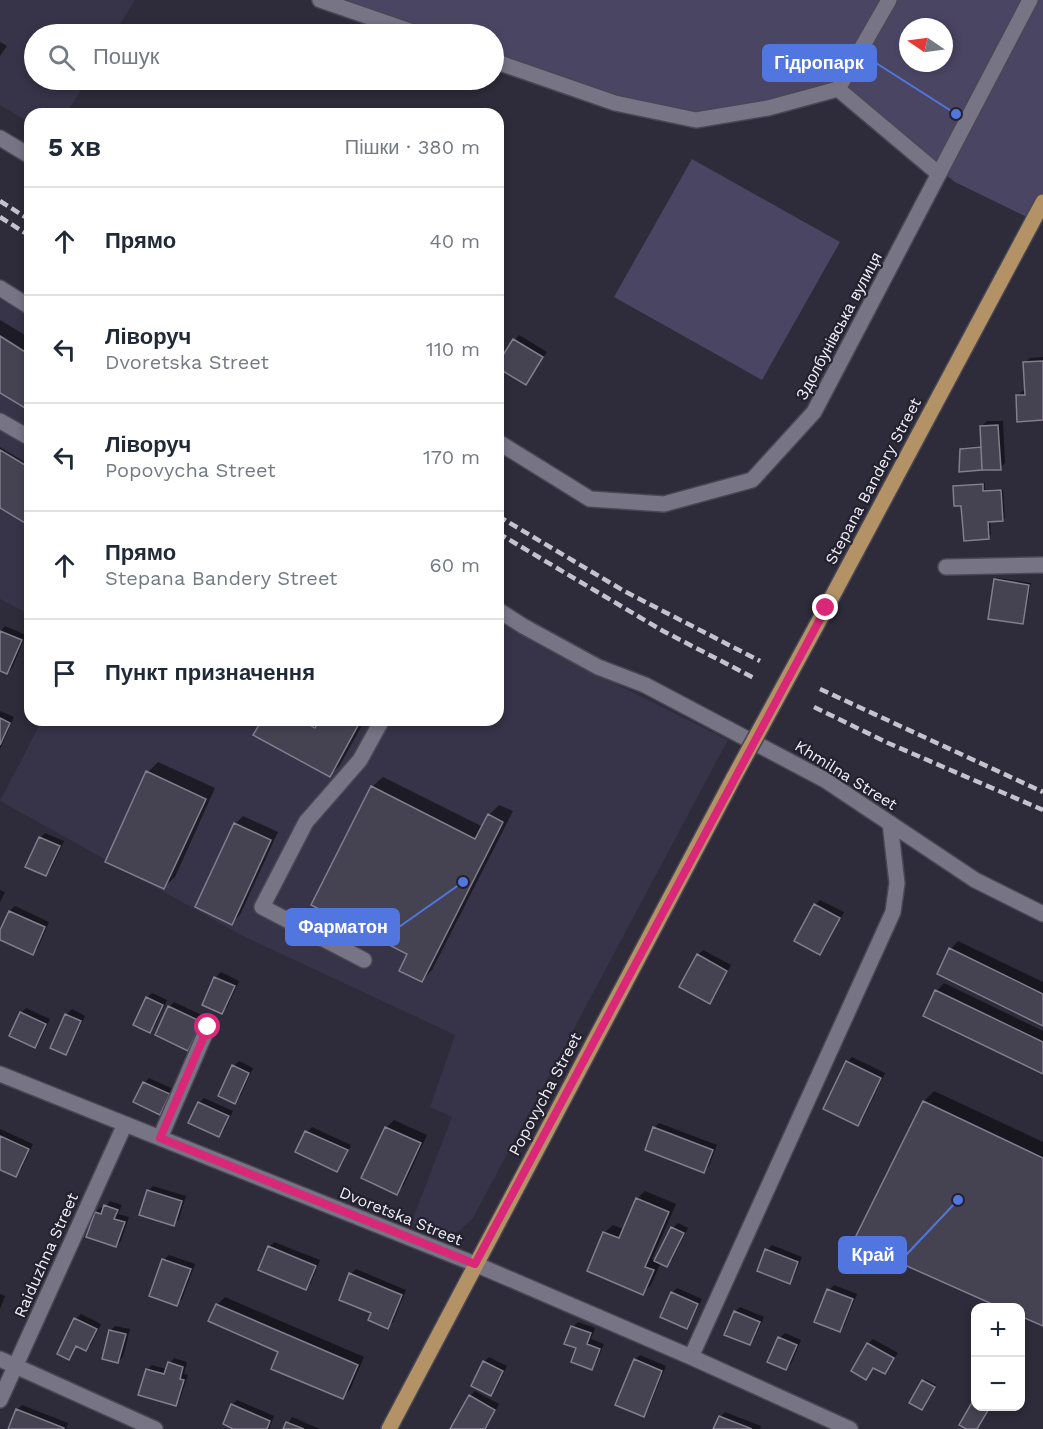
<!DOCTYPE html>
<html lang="uk">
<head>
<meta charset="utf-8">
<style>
  body { margin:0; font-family:"Work Sans",sans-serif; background:#f2f2f3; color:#1f2937 }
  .controls { position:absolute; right:18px; bottom:18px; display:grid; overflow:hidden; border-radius:12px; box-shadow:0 3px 9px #0003 }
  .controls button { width:54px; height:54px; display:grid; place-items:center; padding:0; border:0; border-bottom:2px solid #e0e1e3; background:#fff; color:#1f2937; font:30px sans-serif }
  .compass { position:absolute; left:899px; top:18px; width:54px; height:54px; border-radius:50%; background:#fff; box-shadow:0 3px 9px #0003; rotate:283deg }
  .stop { position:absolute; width:18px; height:18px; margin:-14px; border:4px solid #db2777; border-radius:50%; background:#fff }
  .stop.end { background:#db2777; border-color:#fff; box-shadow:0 2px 6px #0008 }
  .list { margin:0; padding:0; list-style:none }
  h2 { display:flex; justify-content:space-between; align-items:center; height:78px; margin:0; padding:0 24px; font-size:26px }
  h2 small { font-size:20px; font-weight:400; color:#747a83 }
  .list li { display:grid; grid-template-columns:39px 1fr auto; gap:18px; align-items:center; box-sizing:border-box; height:108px; padding:0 24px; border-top:2px solid #e0e1e3 }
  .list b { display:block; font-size:22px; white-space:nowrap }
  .list p { margin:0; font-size:20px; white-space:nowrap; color:#747a83 }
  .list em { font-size:20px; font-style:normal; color:#747a83 }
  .icon { flex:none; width:33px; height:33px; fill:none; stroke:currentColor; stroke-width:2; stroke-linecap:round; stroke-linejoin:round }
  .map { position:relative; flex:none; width:1043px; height:1429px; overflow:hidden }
  .search { position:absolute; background:#fff; box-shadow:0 3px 9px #0003; left:24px; top:24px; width:480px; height:66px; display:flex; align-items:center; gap:15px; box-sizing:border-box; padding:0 21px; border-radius:33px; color:#747a83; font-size:22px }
  .panel { position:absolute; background:#fff; box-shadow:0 3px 9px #0003; left:24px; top:108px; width:480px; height:618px; border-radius:18px }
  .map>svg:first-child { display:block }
</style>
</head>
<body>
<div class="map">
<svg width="1043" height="1429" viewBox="0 0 1043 1429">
  <rect width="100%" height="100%" fill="#2e2b3a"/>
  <path fill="#373348" d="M0 0H135L114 34H34V80H87L66 114H30V123L0 105Z
    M0 299 30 317V615L0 599Z
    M498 619 540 646 728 740 473 1218 460 1230 447 1237 433 1235 410 1226 452 1117 430 1107 455 1035 245 937 0 801 42 720H498Z"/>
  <path fill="#4b4564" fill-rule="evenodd" d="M320 0H1043V202L1033 220 955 182 838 89 695 120 494 61V34H419ZM908 27H944V63H908Z
    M692 159 840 242 762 380 614 297Z"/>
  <path fill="#0007" d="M0 42 7 46 0 56Z
    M0 320 30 338V410L0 391Z
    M519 335 547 352 526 383 498 366Z
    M1043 357V419L1017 396 1023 391 1026 390 1025 363 1030 358Z
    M987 421H1003L1005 463 1000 468 962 449 964 447 982 446V426Z
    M0 447 30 465V524L0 506Z
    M985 483V490L1003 489 1005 518 1003 520 990 521 991 535 988 537 962 504 954 487 956 485Z
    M998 578 1031 583 1024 621 1022 623 995 580Z
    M5 626 26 635 12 668 7 673 0 670V632Z
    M0 711 14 717 0 749Z
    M263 720H365L340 765 329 776Z
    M158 762 215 788 175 877 164 887 148 772Z
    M383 777 483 827 489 815 499 805 513 811 432 970 422 981 372 787Z
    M243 816 278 832 240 915 232 923 235 824Z
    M45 833 64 841 51 869 46 874 40 838Z
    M0 890 5 892 0 902Z
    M820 900 844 912 825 948 820 953 815 905Z
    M15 906 49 922 38 948 32 953 0 938 10 911Z
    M958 941 1043 982V1024L951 949Z
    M703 950 731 965 715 997 710 1002 698 955Z
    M221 972 239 981 227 1007 222 1012 204 1004 216 977Z
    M944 983 1043 1031V1073L937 991Z
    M152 993 167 1000 155 1026 150 1031 147 998Z
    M174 1002 206 1017 193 1044 188 1049 169 1007Z
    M26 1008 50 1019 40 1041 35 1046 21 1013Z
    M72 1009 85 1016 70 1048 65 1053 52 1047 67 1014Z
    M852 1057 885 1073 863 1119 858 1124 847 1062Z
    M239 1061 253 1068 240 1097 235 1102 234 1066Z
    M149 1078 173 1089 165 1108 160 1113 144 1083Z
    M934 1091 1043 1142V1325L1020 1308 924 1101Z
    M204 1098 233 1111 224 1130 219 1135 199 1103Z
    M394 1120 427 1135 404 1185 396 1193 386 1128Z
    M659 1123 717 1145 709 1166 704 1171 654 1128Z
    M312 1127 351 1145 342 1165 337 1170 297 1152 307 1132Z
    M0 1129 33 1144 21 1170 16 1175 0 1168Z
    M153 1186 186 1196 179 1219 174 1224 148 1191Z
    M645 1191 676 1204 652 1259 656 1260 673 1228 678 1223 688 1228 672 1260 667 1265 661 1262 651 1285 643 1293 589 1270 605 1232 613 1225 623 1229 637 1199Z
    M110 1201 122 1205 118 1214 129 1217 121 1241 116 1246 96 1212 101 1207 104 1209Z
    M274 1242 320 1260 311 1283 306 1288 269 1247Z
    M772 1245 802 1257 794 1277 789 1282 759 1270 767 1250Z
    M169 1255 195 1264 182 1299 177 1304 164 1260Z
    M356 1269 406 1290 393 1322 388 1327 373 1312 351 1274Z
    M834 1285 857 1294 844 1326 839 1331 829 1290Z
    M677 1288 702 1299 691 1322 686 1327 672 1293Z
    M0 1294 5 1296 0 1309Z
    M225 1297 364 1357 350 1390 342 1398 217 1305Z
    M740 1307 764 1317 754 1339 749 1344 735 1312Z
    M81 1314 101 1324 91 1345 86 1350 77 1346 69 1358 76 1319Z
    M578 1322 595 1328 591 1339 604 1344 596 1363 591 1368 578 1347 573 1327Z
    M115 1326 130 1329 123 1357 118 1362 110 1331Z
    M785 1333 801 1340 791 1364 786 1369 780 1338Z
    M873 1339 898 1353 885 1372 875 1367 866 1378 868 1344Z
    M640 1355 666 1366 648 1410 643 1415 635 1360Z
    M489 1357 507 1366 496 1389 491 1394 484 1362Z
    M174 1358 187 1362 184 1374 188 1375 180 1399 175 1404 147 1370 152 1365 166 1369Z
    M925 1379 936 1385 924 1406 923 1381Z
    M475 1391 499 1404 486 1429H452L470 1396Z
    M976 1399V1406H991L979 1427 978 1429H969L961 1425Z
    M237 1400 274 1416 269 1429H234L232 1405Z
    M22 1405 68 1423 66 1429H10L17 1410Z
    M725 1412 761 1426 760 1429H715L720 1417Z
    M292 1417 320 1429H285Z"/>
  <path fill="#454352" stroke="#817e8f" stroke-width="1.5" d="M0 336 30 355V411L0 393Z
    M513 339 543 357 526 385 498 368V363Z
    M1043 361V420L1017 422 1016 395H1025L1023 362Z
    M998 425 1001 470H982L980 426Z
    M981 447 982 470 959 472 960 449Z
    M0 450 30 468V526L0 508Z
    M983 484V491L1001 490 1003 521 988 522 989 539 964 541 961 506H954L953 486Z
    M994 579 1029 585 1023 624 988 619Z
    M0 631 22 640 7 674 0 671Z
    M0 718 10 723 0 745Z
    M262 720H301L315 728 319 720H361L330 777 253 735Z
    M146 771 206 799 164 889 105 862Z
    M371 786 475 839 488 814 503 822 422 982 399 971 407 954 311 905Z
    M234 823 271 840 232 925 195 907Z
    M39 837 60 846 46 876 25 867Z
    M814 904 840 918 820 955 794 941Z
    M9 911 45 927 33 955 0 940V930Z
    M949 948 1043 994V1026L937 974Z
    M697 954 727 971 710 1004 679 987Z
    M214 977 235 986 222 1014 202 1005Z
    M935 990 1043 1042V1074L923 1016Z
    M146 997 163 1005 150 1033 133 1025Z
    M168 1006 202 1022 188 1051 155 1035Z
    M20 1012 46 1024 35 1048 9 1036Z
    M65 1014 81 1021 66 1055 50 1048Z
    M846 1061 881 1078 858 1126 823 1109Z
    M232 1065 249 1073 235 1104 218 1096Z
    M143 1082 170 1094 160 1115 133 1102Z
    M923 1101 1043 1158V1326L1020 1316V1308H1001L853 1242Z
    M198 1102 229 1116 219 1137 188 1123Z
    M385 1127 421 1143 397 1195 361 1178Z
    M653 1127 713 1150 704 1173 645 1150Z
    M305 1131 348 1150 337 1172 295 1152Z
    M0 1136 29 1149 16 1177 0 1170Z
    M147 1190 182 1201 174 1226 139 1215Z
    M636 1198 669 1212 645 1267 654 1270 643 1295 587 1271 603 1232 619 1238Z
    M104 1205 118 1210 114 1219 125 1222 116 1247 86 1237 95 1212 101 1214Z
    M671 1227 684 1233 667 1267 654 1261Z
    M268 1246 316 1266 306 1290 258 1270Z
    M765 1249 798 1262 790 1284 757 1271Z
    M162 1259 191 1269 177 1306 149 1296Z
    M349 1273 402 1295 388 1329 368 1320 371 1313 339 1300Z
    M827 1289 853 1299 840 1332 814 1322Z
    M671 1292 698 1304 687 1329 660 1317Z
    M216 1304 358 1365 343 1399 271 1369 278 1352 208 1321Z
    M734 1311 760 1322 750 1345 724 1335Z
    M74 1318 97 1329 86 1351 76 1346 69 1360 57 1354Z
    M571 1326 591 1333 587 1344 600 1349 592 1370 571 1362 576 1348 564 1344Z
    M109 1330 126 1334 118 1363 102 1359Z
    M778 1337 797 1345 786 1370 767 1362Z
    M867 1343 894 1358 885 1374 873 1368 866 1380 851 1371Z
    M634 1359 662 1371 644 1417 615 1405Z
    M483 1361 503 1371 491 1396 471 1386Z
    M168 1362 183 1367 180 1379 184 1380 176 1406 138 1395 146 1369 164 1374Z
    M922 1380 935 1387 922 1410 909 1403Z
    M469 1395 495 1410 485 1429H450Z
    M974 1399 976 1406 990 1407 977 1429H966L959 1425Z
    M231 1404 270 1421 267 1429H233L223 1424Z
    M16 1409 64 1428V1429H8Z
    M719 1416 752 1429H713Z
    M286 1422 304 1429H283Z"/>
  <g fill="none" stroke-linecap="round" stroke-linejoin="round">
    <defs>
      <path id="minor" d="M320 0 419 34
        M494 61 615 103 696 120 768 108 838 89 939 174
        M838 89 889 0
        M0 138 30 156
        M0 288 30 307
        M0 421 30 438
        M498 442 590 499 664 504 752 480 814 412 1030 0
        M946 567 1043 565
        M498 610 523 626 598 667 645 685 825 780 975 880 1043 914
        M364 960 262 907 306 822 360 760 382 720
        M0 1074 475 1264 691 1357 850 1429
        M160 1138 208 1027
        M691 1357 893 912 897 883 890 823
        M0 1359 155 1429
        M0 1400 125 1124"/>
      <path id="major" d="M826 608 1043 202
        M389 1429 734 777"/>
    </defs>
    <use href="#minor" stroke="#4a4754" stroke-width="18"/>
    <use href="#major" stroke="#4a4754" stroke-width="18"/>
    <use href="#minor" stroke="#767485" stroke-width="15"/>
    <use href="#major" stroke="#b39366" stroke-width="15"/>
    <path stroke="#c4c3cd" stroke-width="4.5" stroke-dasharray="9 4.5" stroke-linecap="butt" d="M0 201 30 220
      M0 217 30 236
      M498 516 624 591 760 661
      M498 533 663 631 756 679
      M820 689 1043 792
      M814 707 888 743 1043 810"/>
    <defs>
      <path id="major-bridge" d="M734 777 826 608"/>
    </defs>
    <use href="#major-bridge" stroke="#4a4754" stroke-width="18" stroke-linecap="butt"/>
    <use href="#major-bridge" stroke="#b39366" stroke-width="15"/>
  </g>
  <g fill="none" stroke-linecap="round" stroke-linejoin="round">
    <path stroke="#db2777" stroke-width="8" d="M208 1027 160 1138 475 1264 826 608"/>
  </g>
  <g text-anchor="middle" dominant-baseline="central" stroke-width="4.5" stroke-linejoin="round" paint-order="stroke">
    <g font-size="16" fill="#eeedf6" stroke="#24212f">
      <text transform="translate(839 326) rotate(-62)">Здолбунівська вулиця</text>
      <text transform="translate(873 481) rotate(-62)">Stepana Bandery Street</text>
      <text transform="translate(846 775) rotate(32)">Khmilna Street</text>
      <text transform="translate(545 1094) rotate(-62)">Popovycha Street</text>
      <text transform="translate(401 1216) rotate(22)">Dvoretska Street</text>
      <text transform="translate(46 1255) rotate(-66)">Raiduzhna Street</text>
    </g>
  </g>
  <path fill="none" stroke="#5176e0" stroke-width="2" d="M956 114L876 63M463 882L399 927M958 1200L906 1255"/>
  <g fill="#5176e0" stroke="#24212f" stroke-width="2">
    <circle cx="956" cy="114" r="6"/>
    <circle cx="463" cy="882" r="6"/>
    <circle cx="958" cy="1200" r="6"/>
  </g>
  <g fill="#5176e0" stroke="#5176e0" stroke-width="2">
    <rect x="763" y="45" width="113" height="36" rx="6"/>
    <rect x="286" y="909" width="113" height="36" rx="6"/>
    <rect x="839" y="1237" width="67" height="36" rx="6"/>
  </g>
  <g font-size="18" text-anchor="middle" font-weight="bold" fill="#fff">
    <text x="819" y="69">Гідропарк</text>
    <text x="343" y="933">Фарматон</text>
    <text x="873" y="1261">Край</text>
  </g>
</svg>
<div class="controls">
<button>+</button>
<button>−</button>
</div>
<svg class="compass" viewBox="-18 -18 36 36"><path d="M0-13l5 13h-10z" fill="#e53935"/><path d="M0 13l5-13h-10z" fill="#747a83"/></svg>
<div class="stop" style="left:208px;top:1027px"></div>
<div class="stop end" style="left:826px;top:608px"></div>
<div class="search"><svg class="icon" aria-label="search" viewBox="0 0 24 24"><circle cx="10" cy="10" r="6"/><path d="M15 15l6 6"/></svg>Пошук</div>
<section class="panel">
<h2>5 хв<small>Пішки · 380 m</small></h2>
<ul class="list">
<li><svg class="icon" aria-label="ahead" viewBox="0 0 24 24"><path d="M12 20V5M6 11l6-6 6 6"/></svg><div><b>Прямо</b></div><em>40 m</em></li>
<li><svg class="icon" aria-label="left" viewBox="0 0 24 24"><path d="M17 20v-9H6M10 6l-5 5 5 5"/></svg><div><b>Ліворуч</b><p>Dvoretska Street</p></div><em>110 m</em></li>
<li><svg class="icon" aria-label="left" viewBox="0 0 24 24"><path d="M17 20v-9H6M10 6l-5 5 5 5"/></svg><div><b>Ліворуч</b><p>Popovycha Street</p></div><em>170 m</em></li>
<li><svg class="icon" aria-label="ahead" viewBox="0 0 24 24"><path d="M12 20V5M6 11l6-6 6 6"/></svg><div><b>Прямо</b><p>Stepana Bandery Street</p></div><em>60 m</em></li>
<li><svg class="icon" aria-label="arrive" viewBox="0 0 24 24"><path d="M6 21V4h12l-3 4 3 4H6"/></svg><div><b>Пункт призначення</b></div></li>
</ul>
</section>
</div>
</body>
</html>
